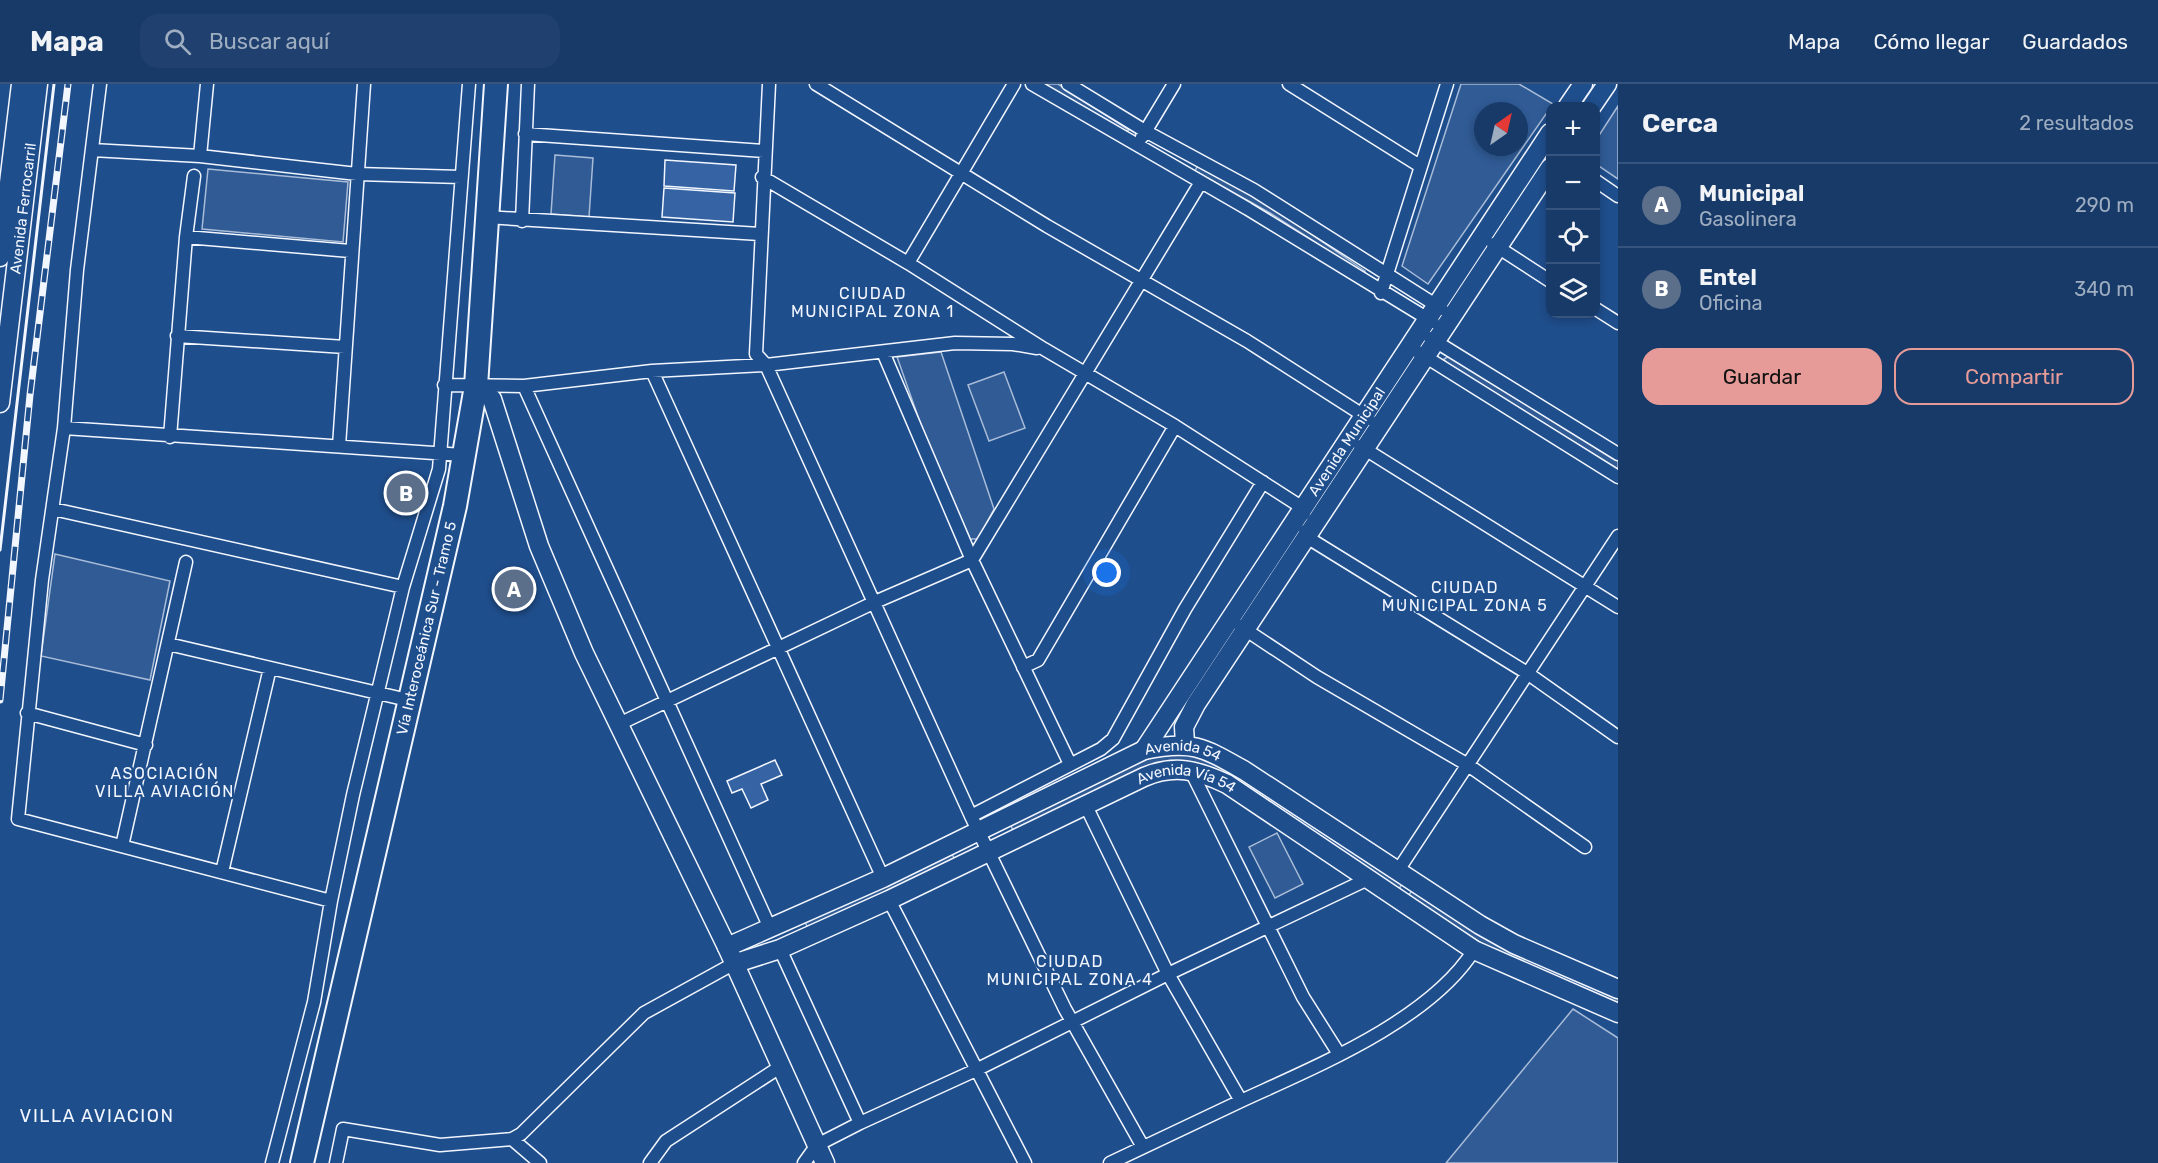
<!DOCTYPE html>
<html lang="es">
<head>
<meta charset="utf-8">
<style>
  body { margin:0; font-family:Rubik,sans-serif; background:#20416f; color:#f1f3f6 }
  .controls { position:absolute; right:18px; top:18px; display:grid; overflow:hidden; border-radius:12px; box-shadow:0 3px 9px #0003 }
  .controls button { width:54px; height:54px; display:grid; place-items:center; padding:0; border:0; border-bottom:2px solid #36547d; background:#173a69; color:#f1f3f6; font:30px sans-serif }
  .compass { position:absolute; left:1474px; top:18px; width:54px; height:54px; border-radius:50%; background:#173a69; box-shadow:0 3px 9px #0003; rotate:34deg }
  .you { position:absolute; left:1107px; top:489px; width:21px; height:21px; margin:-15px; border:4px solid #fff; border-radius:50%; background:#1a73e8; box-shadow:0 0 0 9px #1a73e833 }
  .badge { display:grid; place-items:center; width:39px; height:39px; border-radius:50%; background:#e69b98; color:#fff; font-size:20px; font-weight:700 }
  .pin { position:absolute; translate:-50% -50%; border:3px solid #fff; box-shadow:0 2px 6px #0006 }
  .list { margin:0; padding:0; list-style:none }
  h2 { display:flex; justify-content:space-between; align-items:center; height:78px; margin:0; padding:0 24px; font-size:26px }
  h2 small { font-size:20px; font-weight:400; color:#9eadc0 }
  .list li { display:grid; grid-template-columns:39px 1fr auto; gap:18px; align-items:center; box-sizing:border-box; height:84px; padding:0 24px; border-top:2px solid #36547d }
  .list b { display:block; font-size:22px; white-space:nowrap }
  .list p { margin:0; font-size:20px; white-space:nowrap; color:#9eadc0 }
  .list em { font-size:20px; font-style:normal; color:#9eadc0 }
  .actions { display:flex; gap:12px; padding:18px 24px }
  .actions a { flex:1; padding:14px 0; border:2px solid #e69b98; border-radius:18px; text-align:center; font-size:21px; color:#e69b98 }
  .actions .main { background:#e69b98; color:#111 }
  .icon { flex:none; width:33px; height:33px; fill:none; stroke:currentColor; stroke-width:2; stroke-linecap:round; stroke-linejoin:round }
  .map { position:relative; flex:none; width:1618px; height:1079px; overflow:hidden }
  header { display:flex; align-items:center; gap:36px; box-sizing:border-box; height:84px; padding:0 30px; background:#173a69; border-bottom:2px solid #36547d }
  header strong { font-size:28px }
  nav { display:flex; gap:33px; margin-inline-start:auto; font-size:21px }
  .search { width:420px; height:54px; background:#20416f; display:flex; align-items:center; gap:15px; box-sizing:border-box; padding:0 21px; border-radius:18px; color:#9eadc0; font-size:22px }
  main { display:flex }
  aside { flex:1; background:#173a69 }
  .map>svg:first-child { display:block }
</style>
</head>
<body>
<header>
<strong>Mapa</strong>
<div class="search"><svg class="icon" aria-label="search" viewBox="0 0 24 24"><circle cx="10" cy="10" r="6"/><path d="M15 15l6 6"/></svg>Buscar aquí</div>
<nav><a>Mapa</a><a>Cómo llegar</a><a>Guardados</a></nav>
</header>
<main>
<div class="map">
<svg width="1618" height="1079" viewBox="0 0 1618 1079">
  <rect width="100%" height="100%" fill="#1f4e8c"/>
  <path fill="#305b95" stroke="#a8bbd7" stroke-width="1.5" fill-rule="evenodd" d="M1045 0H1058L1129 46 1125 48Z
    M1461 0H1519L1553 20 1428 200 1402 182ZM1483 27H1519V63H1483Z
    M1618 22V95L1596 80V56Z
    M555 71 593 74 589 133 551 130Z
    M1198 81 1273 124 1365 187 1363 189 1270 129 1195 87Z
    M208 85 348 98 343 158 202 145Z
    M941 268 994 425 978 455H970L921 341 897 273Z
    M1449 272 1618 376V385L1447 280 1444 275Z
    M1004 288 1025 344 989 357 968 301Z
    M55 470 170 497 150 596 41 572Z
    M1187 669 1217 678 1404 797 1399 805 1239 699C1217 687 1199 676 1174 677L1014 747 1010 741 1149 674Z
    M1277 749 1303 800 1275 814 1249 763Z
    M951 768 955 776 808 844 804 836Z
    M1414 804 1618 912V921L1503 873 1408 812Z
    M1573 925 1618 954V1079H1446Z"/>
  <path fill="#3563a3" stroke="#f2f6ff" stroke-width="1.5" d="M665 76 736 81 734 107 664 102Z
    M664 104 735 109 733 138 662 133Z
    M501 494 533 500 530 515 498 508Z
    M775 676 782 691 761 700 768 716 751 724 742 705 732 709 727 697Z"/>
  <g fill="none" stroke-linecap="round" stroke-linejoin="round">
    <defs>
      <path id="street" d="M100 0 77 186 64 344 42 496 18 735 331 817
        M769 0 756 270 766 281 971 732 1065 925 1143 1063
        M816 0 1047 142 1247 257 1369 335
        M1032 0 1248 125 1433 238
        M1068 0 1145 47 1254 106 1442 225
        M1289 0 1420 82
        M525 50 764 67
        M1142 53 1174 0
        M92 66 200 72 357 90 461 93
        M200 72 207 0
        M762 93 908 179 1044 265 1175 342 1303 424 1304 430
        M1596 97 1618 112
        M486 133 760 150
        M522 137 528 0
        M186 153 350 167
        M1493 160 1550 197
        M908 179 1014 0
        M1381 209 1447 0
        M1596 225 1618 239
        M177 252 345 263
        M1430 254 1618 370
        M1410 263 1618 393
        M883 268 972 476 1070 680
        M652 287 883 794
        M444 301 524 302 652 287 766 281 955 259 1013 260 1037 264
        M524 302 770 844
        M64 344 463 371
        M170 353 186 153 194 92
        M339 362 364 0
        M1360 362 1618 523
        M53 425 403 503
        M1305 447V452L1527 589 1618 653
        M1240 542 1317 593 1468 681 1585 763
        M168 560 412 617
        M1023 583 1038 576 1175 342
        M27 629 146 661
        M619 640 875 518 972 476 1201 98
        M1190 685 1303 913 1339 970
        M1086 722 1168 890 1241 1017
        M971 732 1101 665 1113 655 1185 525 1263 398
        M122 762 186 478
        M1399 785 1618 452
        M222 788 270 584
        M889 816 1025 1079
        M780 865 860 1039
        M512 1055 540 1079
        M272 1079 314 918 331 817 353 711 403 503 439 385 469 0
        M336 1079 343 1045 440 1061 512 1055 521 1050 644 929 733 880
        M650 1079 666 1057 780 983
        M804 1079 817 1061 860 1039 976 986 1168 890 1370 794
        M1110 1079C1154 1058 1198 1037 1243 1016 1317 982 1430 936 1474 866"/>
      <g id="secondary">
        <path d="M1568 22 1583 0"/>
        <path d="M1592 22 1607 0"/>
        <path d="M0 173 21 0"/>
        <path d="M476 302 492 315 539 462 584 569 727 863 825 1079"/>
        <path id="s1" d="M0 319 38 0"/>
        <path d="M1185 660 1184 643 1196 620 1550 84"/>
        <path id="s2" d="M1144 666 1550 49"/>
        <path id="s3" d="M727 863 883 794 1144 666C1192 656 1203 663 1245 687L1480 841 1514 860 1618 905"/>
        <path id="s4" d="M733 880 780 865 889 816 1144 693C1175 680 1197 686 1227 700L1474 866 1618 929"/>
      </g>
      <g id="highway">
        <path id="s5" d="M302 1079 455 422 476 302 496 0"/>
      </g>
    </defs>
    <use href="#street" stroke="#f2f6ff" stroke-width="15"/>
    <use href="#secondary" stroke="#f2f6ff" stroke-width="21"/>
    <use href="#highway" stroke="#f2f6ff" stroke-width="26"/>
    <use href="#street" stroke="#1f4e8c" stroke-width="12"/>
    <use href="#secondary" stroke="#1f4e8c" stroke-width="18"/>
    <use href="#highway" stroke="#1f4e8c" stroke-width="22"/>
    <defs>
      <path id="rail" d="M0 616 30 311 68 0"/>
    </defs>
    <use href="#rail" stroke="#f2f6ff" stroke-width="7"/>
    <use href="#rail" stroke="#1f4e8c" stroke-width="4.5" stroke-dasharray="14" stroke-linecap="butt"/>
    <path stroke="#f2f6ff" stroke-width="3" d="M0 466 54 0"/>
  </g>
  <g text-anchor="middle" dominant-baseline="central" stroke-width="4.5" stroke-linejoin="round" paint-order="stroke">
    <g font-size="15" fill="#f2f6ff" stroke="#1f4e8c">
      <text stroke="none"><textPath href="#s1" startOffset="196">Avenida Ferrocarril</textPath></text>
      <text stroke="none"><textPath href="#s2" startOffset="369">Avenida Municipal</textPath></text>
      <text stroke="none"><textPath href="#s5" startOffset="549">Vía Interoceánica Sur - Tramo 5</textPath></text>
      <text stroke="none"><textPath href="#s3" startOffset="501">Avenida 54</textPath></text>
      <text stroke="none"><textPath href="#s4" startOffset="496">Avenida Vía 54</textPath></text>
    </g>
    <g font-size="16" letter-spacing="1.5" fill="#f2f6ff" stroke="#1f4e8c">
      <text x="873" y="209">CIUDAD<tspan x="873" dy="18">MUNICIPAL ZONA 1</tspan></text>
      <text x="1465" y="503">CIUDAD<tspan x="1465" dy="18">MUNICIPAL ZONA 5</tspan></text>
      <text x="165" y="689">ASOCIACIÓN<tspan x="165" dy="18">VILLA AVIACIÓN</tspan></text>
      <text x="1070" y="877">CIUDAD<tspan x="1070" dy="18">MUNICIPAL ZONA 4</tspan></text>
    </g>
    <g font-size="18" letter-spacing="1.5" fill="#f2f6ff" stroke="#1f4e8c">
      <text x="97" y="1032">VILLA AVIACION</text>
    </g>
  </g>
</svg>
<div class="controls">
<button>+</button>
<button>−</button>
<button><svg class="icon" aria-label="locate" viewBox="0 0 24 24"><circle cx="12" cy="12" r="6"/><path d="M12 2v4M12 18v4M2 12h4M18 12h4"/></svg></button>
<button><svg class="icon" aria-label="layers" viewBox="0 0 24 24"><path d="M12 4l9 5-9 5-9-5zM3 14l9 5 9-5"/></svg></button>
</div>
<svg class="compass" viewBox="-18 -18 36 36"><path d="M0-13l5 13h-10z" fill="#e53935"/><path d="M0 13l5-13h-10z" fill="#9eadc0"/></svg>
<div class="you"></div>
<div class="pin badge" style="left:514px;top:505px;background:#5c6f8a">A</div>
<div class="pin badge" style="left:406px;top:409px;background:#5c6f8a">B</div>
</div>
<aside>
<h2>Cerca<small>2 resultados</small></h2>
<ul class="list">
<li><span class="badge" style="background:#5c6f8a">A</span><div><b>Municipal</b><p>Gasolinera</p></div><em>290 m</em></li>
<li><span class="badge" style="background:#5c6f8a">B</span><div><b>Entel</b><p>Oficina</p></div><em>340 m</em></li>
</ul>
<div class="actions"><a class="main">Guardar</a><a>Compartir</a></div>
</aside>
</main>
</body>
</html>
